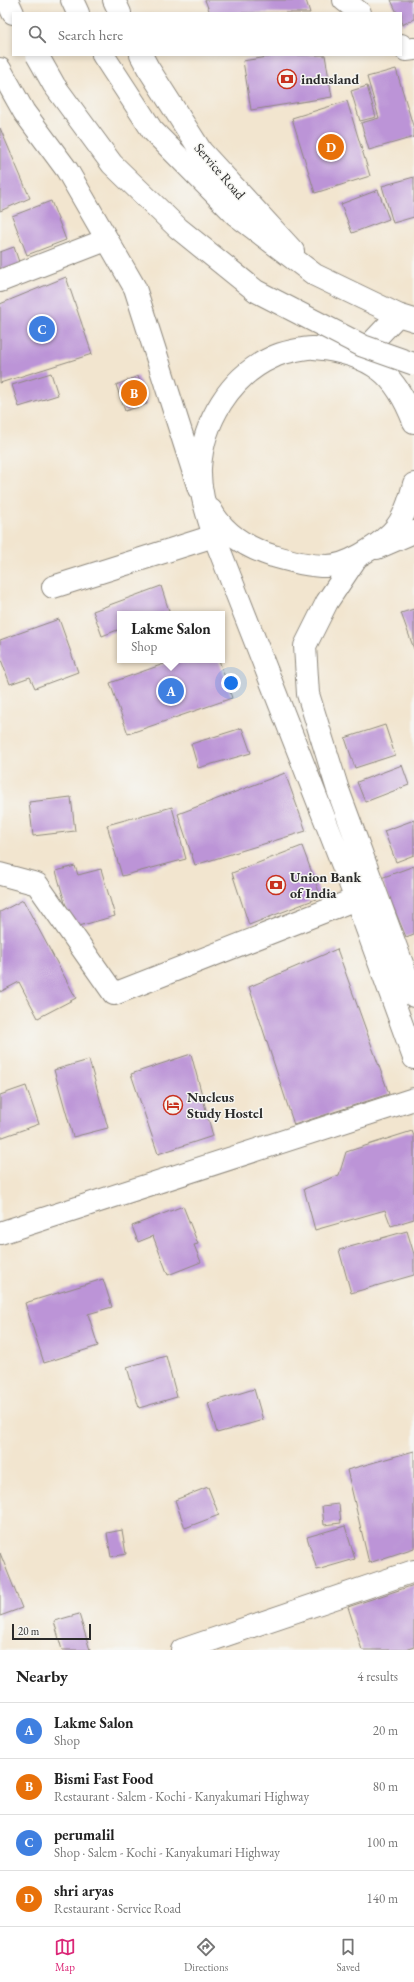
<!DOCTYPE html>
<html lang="en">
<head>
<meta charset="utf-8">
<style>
  body { margin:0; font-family:"EB Garamond",serif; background:#f6f6f6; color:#222 }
  .scale { position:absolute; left:12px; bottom:10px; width:79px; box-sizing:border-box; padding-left:4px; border:2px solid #2b2b2b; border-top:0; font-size:11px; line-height:14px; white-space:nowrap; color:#2b2b2b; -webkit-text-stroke:3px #f6f6f2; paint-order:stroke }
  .you { position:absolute; left:231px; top:683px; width:14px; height:14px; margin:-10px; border:3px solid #fff; border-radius:50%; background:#1a73e8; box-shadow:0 0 0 6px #1a73e833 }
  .badge { display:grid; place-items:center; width:26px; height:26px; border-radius:50%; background:#db2777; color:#fff; font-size:13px; font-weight:700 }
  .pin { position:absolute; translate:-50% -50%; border:2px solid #fff; box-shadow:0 1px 4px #0006 }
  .popup { position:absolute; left:117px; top:611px; width:108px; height:52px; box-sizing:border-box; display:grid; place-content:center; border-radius:0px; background:#fff; filter:drop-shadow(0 1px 3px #0005); font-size:13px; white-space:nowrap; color:#767676 }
  .popup b { font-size:15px; color:#222 }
  .popup::after { content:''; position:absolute; left:50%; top:100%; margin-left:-8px; border:8px solid transparent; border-top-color:#fff }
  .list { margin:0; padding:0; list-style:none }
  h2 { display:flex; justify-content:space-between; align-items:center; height:52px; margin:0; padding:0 16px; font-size:17px }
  h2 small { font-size:13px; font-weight:400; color:#767676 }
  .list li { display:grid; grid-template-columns:26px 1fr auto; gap:12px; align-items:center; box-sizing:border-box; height:56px; padding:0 16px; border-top:1px solid #e0e0e0 }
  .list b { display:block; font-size:15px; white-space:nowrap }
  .list p { margin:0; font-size:13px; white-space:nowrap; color:#767676 }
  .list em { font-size:13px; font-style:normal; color:#767676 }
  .icon { flex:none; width:22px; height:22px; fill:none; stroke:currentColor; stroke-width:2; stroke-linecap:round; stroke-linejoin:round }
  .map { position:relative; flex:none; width:414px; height:1650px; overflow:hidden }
  .search { position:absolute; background:#fff; box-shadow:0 2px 6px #0003; left:12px; right:12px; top:12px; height:44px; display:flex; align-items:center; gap:10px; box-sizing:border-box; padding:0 14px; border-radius:0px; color:#767676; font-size:15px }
  .sheet { height:276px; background:#fff }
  nav { display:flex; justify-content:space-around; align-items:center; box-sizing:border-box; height:56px; border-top:1px solid #e0e0e0; background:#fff; font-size:11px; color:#767676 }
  nav a { display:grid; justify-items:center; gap:2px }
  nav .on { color:#db2777 }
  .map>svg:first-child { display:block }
</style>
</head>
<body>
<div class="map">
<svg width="414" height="1650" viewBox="0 0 414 1650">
  <rect width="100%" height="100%" fill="#f6f6f2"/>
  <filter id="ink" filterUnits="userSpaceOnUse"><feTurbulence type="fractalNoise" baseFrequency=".025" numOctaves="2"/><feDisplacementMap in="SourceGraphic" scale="8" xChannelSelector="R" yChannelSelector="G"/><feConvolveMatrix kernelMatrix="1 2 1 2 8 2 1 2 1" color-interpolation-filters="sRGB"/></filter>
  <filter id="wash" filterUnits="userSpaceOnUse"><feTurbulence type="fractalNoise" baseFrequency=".012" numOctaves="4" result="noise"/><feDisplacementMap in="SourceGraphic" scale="16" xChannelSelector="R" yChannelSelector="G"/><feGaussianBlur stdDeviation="0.9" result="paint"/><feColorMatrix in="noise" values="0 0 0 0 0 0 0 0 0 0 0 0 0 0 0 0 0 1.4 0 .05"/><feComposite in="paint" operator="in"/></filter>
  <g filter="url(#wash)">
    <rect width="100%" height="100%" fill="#f2e5cf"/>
    <g id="blocks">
      <path fill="#bc94d7" d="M205 0H306L310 13H210Z
        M391 0H414V19L402 25 401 13H397Z
        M280 55H325L332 97 251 110 243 61Z
        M396 69 414 129V137L369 150 361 123 379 118 367 77Z
        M367 86 376 117 360 121 351 91Z
        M347 101 370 176 315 193 292 118Z
        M0 128 30 198 0 211Z
        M414 177V217L393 223 382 186Z
        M378 190 389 219 352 233 341 204Z
        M51 201 66 240 27 255 12 216Z
        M14 247 21 268 0 275V252Z
        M66 277 92 354 0 383V304Z
        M51 373 58 395 19 407 12 385Z
        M138 376 147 404 125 411 116 385Z
        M161 586 169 611 162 614H120V629L102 636 93 611Z
        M414 609V649L401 613Z
        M59 619 78 672 35 688 30 677 10 684 0 657V640Z
        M175 660H219L232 698 128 734 110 683Z
        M385 725 395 755 355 768 345 738Z
        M242 728 251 753 198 768 191 744Z
        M402 765 409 785 365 802 357 782Z
        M285 773 306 831 195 865 178 814Z
        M71 797 75 831 33 836 29 802Z
        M172 807 186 859 122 876 107 825Z
        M414 820V855L396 862 384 831Z
        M302 846 321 897 249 925 232 873Z
        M75 866 78 875 101 869 115 916 72 928 56 871Z
        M414 866V934L406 937 381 878Z
        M23 900 76 998 38 1018 19 982 0 992V912Z
        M337 949 389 1094 294 1125 249 987Z
        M191 1054 213 1136 158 1154 131 1074Z
        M89 1060 108 1128 73 1137 54 1070Z
        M26 1086 39 1124 0 1138V1095Z
        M412 1131 414 1136V1219L391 1226 385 1210 315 1230 304 1189 339 1175 346 1152Z
        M183 1206 198 1244 194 1245 201 1262 168 1275 153 1236 138 1242 132 1226Z
        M407 1231 414 1254V1275L351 1293 339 1250Z
        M103 1279 112 1307 88 1314 98 1346 44 1363 25 1303Z
        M166 1356 177 1397 139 1408 127 1367Z
        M254 1389 263 1420 217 1433 208 1403Z
        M414 1451V1548L369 1563 347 1470Z
        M208 1487 219 1515 185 1528 175 1500Z
        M339 1504 341 1523 324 1525 322 1506Z
        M345 1526 355 1559 317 1570 307 1537Z
        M122 1530 126 1554 111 1557 107 1533Z
        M0 1553 22 1608 0 1616Z
        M414 1585V1647L405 1650H362L348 1607Z
        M79 1614 90 1650H62L54 1621Z"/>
    </g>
  </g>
  <g filter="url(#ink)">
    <use href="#blocks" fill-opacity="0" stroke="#8e887d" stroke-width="1"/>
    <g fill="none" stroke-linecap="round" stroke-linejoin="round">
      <defs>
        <path id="minor" d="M114 0 120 13
          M344 0 360 13
          M401 45 406 50 414 49
          M141 55 148 68 201 151 293 251
          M0 69 24 112 67 170 135 288 199 489
          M0 281 106 240
          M377 548 414 532
          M53 587 214 536
          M0 874 37 884 114 994 356 899
          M0 1233 414 1099
          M182 1650 414 1571"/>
        <path id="highway" d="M7 0 13 13
          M72 0 78 13
          M103 55 152 130 236 215 315 275 398 315 414 320
          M358 357 398 315
          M414 422C407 404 396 382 380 370 362 356 336 350 314 348 307 347 280 353 273 357 230 376 203 422 200 468 199 492 207 513 214 536L356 899 414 1058
          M211 510C224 534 248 548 273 556 291 561 308 566 327 566 347 566 376 547 391 533 403 522 410 500 414 484
          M357 557 327 602 305 646 308 694 338 790 414 996"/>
      </defs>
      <use href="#minor" stroke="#8e887d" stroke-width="24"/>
      <use href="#highway" stroke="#8e887d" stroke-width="24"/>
      <use href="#minor" stroke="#fff" stroke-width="22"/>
      <use href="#highway" stroke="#fff" stroke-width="22"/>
      <defs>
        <path id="highway-bridge" d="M37 55 54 85 112 164 178 228 256 291 363 346 414 364"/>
      </defs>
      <use href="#highway-bridge" stroke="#8e887d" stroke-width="24" stroke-linecap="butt"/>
      <use href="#highway-bridge" stroke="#fff" stroke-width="22"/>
    </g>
  </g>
  <defs>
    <symbol id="bank-ring" viewBox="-11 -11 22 22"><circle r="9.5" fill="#f6f6f2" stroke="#c8321e" stroke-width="1.5"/><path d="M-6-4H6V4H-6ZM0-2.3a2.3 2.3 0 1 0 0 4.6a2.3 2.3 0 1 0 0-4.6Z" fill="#c8321e"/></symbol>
    <symbol id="hotel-ring" viewBox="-11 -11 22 22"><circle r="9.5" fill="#f6f6f2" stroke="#c8321e" stroke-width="1.5"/><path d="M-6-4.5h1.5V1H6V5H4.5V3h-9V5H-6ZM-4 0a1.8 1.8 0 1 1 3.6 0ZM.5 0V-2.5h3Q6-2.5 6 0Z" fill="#c8321e"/></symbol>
  </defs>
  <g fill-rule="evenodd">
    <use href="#bank-ring" x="276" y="68" width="22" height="22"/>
    <use href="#bank-ring" x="265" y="874" width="22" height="22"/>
    <use href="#hotel-ring" x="162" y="1094" width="22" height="22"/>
  </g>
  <g text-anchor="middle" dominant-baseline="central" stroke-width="3" stroke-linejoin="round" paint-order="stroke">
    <g font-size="14" font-weight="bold" fill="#2b2b2b" stroke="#f6f6f2" text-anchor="start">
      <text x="301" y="79">indusland</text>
      <text x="290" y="877">Union Bank<tspan x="290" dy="16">of India</tspan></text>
      <text x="187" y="1097">Nucleus<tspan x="187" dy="16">Study Hostel</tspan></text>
    </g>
    <g font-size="14" fill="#2b2b2b" stroke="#f6f6f2">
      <text transform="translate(220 171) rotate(49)">Service Road</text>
    </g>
  </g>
</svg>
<div class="scale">20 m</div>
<div class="you"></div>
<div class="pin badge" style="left:171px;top:691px;background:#3f7fe0">A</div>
<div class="popup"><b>Lakme Salon</b>Shop</div>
<div class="pin badge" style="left:134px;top:393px;background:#e8710a">B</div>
<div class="pin badge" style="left:42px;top:329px;background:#3f7fe0">C</div>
<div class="pin badge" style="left:331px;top:147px;background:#e8710a">D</div>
<div class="search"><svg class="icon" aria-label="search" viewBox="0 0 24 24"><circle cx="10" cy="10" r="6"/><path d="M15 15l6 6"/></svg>Search here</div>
</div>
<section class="sheet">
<h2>Nearby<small>4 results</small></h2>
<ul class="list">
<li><span class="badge" style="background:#3f7fe0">A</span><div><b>Lakme Salon</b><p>Shop</p></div><em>20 m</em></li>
<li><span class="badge" style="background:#e8710a">B</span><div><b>Bismi Fast Food</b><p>Restaurant · Salem - Kochi - Kanyakumari Highway</p></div><em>80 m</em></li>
<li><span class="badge" style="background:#3f7fe0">C</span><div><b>perumalil</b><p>Shop · Salem - Kochi - Kanyakumari Highway</p></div><em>100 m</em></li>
<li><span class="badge" style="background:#e8710a">D</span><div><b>shri aryas</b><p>Restaurant · Service Road</p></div><em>140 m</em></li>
</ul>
</section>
<nav>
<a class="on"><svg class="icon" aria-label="map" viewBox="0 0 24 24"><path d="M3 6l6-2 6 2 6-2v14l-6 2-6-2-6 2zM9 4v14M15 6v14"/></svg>Map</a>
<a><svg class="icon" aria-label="directions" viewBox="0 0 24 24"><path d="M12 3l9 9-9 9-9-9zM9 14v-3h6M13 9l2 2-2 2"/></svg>Directions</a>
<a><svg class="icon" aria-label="saved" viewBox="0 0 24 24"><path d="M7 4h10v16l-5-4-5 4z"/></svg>Saved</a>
</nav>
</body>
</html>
